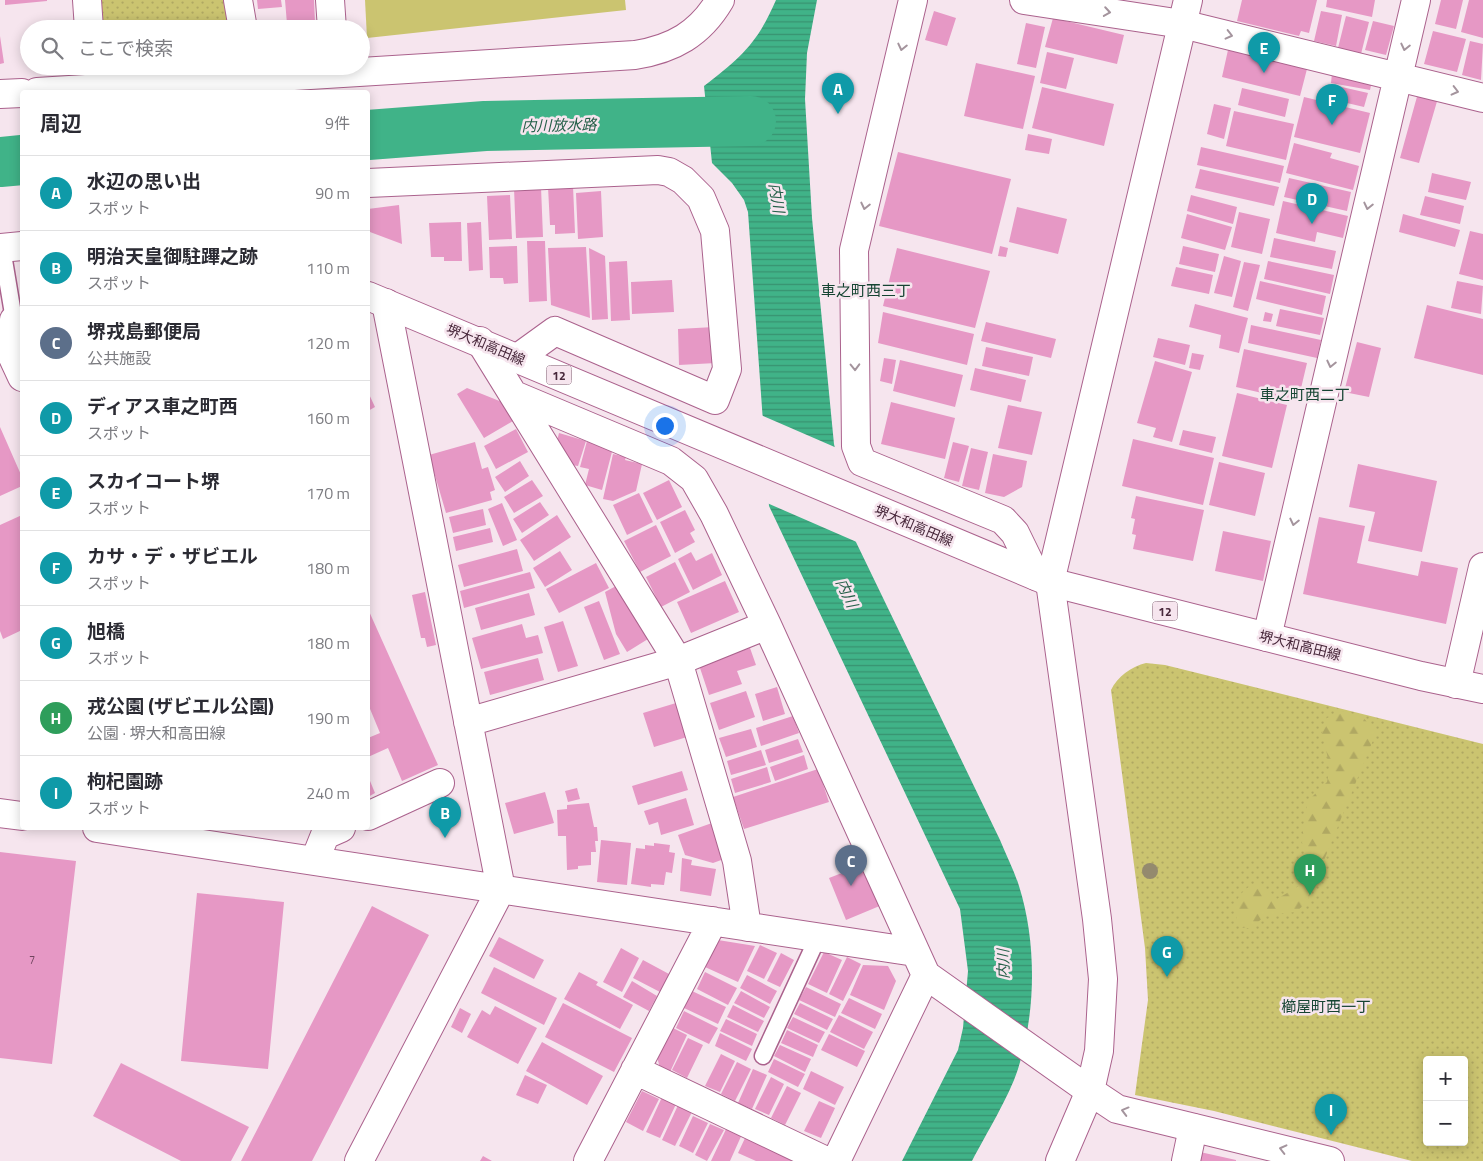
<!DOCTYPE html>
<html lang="ja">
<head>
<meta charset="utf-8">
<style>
  body { margin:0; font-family:"Titillium Web","Noto Sans JP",sans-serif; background:#f2f2f3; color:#2b2b33 }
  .controls { position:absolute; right:15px; bottom:15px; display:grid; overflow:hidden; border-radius:5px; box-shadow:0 2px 12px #0003 }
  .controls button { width:45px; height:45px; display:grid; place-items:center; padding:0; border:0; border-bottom:1px solid #e1e1e2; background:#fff; color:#2b2b33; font:25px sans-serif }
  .you { position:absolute; left:664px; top:425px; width:18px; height:18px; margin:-12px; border:4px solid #fff; border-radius:50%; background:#1a73e8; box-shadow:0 0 0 8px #1a73e833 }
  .badge { display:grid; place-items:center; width:32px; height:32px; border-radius:50%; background:#0f766e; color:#fff; font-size:16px; font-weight:700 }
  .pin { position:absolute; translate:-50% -41px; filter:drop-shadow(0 1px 2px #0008) }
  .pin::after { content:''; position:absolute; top:26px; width:18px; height:15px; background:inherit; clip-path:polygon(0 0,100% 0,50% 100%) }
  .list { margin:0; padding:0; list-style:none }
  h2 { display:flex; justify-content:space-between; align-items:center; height:65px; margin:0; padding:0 20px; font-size:21px }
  h2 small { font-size:16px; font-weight:400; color:#7c7c81 }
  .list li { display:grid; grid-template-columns:32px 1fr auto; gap:15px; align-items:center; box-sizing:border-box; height:75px; padding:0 20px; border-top:1px solid #e1e1e2 }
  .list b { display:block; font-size:19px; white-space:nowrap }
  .list p { margin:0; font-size:16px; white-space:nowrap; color:#7c7c81 }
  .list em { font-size:16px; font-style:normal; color:#7c7c81 }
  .icon { flex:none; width:28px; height:28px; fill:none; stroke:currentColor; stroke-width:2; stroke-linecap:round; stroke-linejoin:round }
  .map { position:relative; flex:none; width:1483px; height:1161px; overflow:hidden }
  .search { position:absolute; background:#fff; box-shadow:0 2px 12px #0003; left:20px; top:20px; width:350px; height:55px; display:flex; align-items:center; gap:12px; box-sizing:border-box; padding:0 18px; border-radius:28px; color:#7c7c81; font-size:19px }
  .panel { position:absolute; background:#fff; box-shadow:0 2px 12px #0003; left:20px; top:90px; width:350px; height:740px; border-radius:5px }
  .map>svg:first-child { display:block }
</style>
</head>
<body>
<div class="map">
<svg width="1483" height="1161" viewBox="0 0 1483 1161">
  <defs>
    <pattern id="green-dots" width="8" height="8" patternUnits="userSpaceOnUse" patternTransform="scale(1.25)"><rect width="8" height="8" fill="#cbc470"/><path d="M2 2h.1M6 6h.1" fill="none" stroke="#b0a862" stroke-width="1.8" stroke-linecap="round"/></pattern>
    <pattern id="forest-firs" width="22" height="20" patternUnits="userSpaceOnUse" patternTransform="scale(1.25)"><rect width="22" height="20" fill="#cbc470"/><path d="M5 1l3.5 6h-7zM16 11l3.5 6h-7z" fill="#b0a862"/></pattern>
    <pattern id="water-rules" width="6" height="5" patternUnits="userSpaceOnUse" patternTransform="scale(1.25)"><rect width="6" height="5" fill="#40b388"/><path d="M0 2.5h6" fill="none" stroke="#389270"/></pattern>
  </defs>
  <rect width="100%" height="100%" fill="#f6e5ee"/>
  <path fill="url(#green-dots)" fill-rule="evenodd" d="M99 0H225L230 29H101Z
    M107 66H208L114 73Z
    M1146 663 1165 665 1483 744V1161H1412L1214 1111 1135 1095 1148 1000 1145 948 1111 690C1117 677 1132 666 1146 663ZM1427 1060H1464V1142H1427Z"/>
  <path fill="url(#forest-firs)" d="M1342 711 1362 716 1376 733 1307 902 1296 912 1266 915 1251 928H1242C1227 908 1239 889 1259 882L1277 899 1309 880 1312 861 1302 843 1304 821 1308 801 1327 782 1330 767 1322 733 1327 718Z"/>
  <path fill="#cbc470" d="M365 0H625L626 10 367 38Z"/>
  <path fill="url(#water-rules)" d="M776 0H817L807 53 805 99 812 218 834 444 855 540 1000 840C1006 855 1014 870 1019 886 1037 943 1036 1012 1018 1069 1009 1097 986 1134 972 1161H902L958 1050 963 1028 968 971 960 909 769 506 748 212 744 200 732 183 712 163 704 86C741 57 757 44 776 0Z"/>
  <path fill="#f6e5ee" d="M761 415 837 448 859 543 767 503Z"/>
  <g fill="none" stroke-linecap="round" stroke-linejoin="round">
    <path stroke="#40b388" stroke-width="50" d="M368 135 485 126 751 121
      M0 162 22 160"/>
  </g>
  <path fill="#e698c5" d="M5 0H47V1L5 5Z
    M257 0H281L282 7 258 9Z
    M285 0H314L315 22 287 24Z
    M1242 0H1317L1309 33 1301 31 1299 36 1237 21Z
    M1327 0H1375L1372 17 1326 7Z
    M1441 0H1463L1456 29 1435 24Z
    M1469 0H1483V38L1461 32Z
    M934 11 956 18 947 46 925 40Z
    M1321 11 1342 15 1336 46 1314 41Z
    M1346 16 1369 22 1361 54 1338 48Z
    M1053 18 1124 35 1117 64 1045 47Z
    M1373 21 1394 26 1386 55 1365 50Z
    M1026 23 1045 27 1036 68 1017 64Z
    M316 24 317 29H281V27Z
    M1433 31 1466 39 1457 72 1424 64Z
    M0 36 4 63 0 64Z
    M1470 41 1483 44 1481 80 1462 75Z
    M1228 50 1307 69 1300 96 1222 77Z
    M1047 52 1074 58 1066 89 1040 83Z
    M976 63 1035 76 1023 129 964 116Z
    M1332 73 1372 81 1370 90 1331 83Z
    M1333 85 1368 93 1364 107 1330 99Z
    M1042 87 1114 104 1104 146 1032 128Z
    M1242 88 1289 99 1285 117 1238 105Z
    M1418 93 1438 98 1419 163 1400 158Z
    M1304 97 1370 113 1360 153 1294 137Z
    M1214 104 1231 108 1224 139 1207 134Z
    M1234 111 1294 124 1286 160 1226 146Z
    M1028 134 1052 139 1049 154 1025 150Z
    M1294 143 1332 153 1330 158 1359 166 1353 190 1286 173Z
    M1201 147 1284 166 1280 183 1197 165Z
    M898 152 1011 179 992 254 879 226Z
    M1200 169 1279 187 1274 206 1195 188Z
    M1432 173 1471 182 1466 200 1428 192Z
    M1289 178 1351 192 1347 211 1284 197Z
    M573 186 575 233 555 234V225H550L548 187Z
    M541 187 543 237 516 238 514 188Z
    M601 191 603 237 578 239 576 193Z
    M510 195 512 239 489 240 487 196Z
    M1191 195 1237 207 1233 224 1187 211Z
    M1425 196 1464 206 1460 224 1420 215Z
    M1283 201 1348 216 1343 238 1317 232 1315 242 1276 233Z
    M399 205 402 244 370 232 368 209Z
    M1017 207 1067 219 1058 254 1009 242Z
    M1239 212 1270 219 1262 254 1231 247Z
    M1187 214 1232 227 1225 250 1181 238Z
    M1403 214 1460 230 1455 247 1399 232Z
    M461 222 462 261H444V257H431L429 223Z
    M481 222 483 270 469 271 467 223Z
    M1470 231 1483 234V280L1459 274Z
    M1274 238 1336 251 1332 269 1270 257Z
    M527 241H545L547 301 529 302Z
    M517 246 518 283 504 284 503 278H490L489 247Z
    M1000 246 1008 248 1006 257 998 256Z
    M1183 246 1219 254 1215 272 1179 264Z
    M586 247 590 318 551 305 548 248Z
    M589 248 605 256 608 319 592 320Z
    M897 248 990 271 975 328 883 306Z
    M1224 256 1241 261 1232 297 1214 293Z
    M627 261 630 320 611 321 609 262Z
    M1268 261 1334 275 1330 294 1264 279Z
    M1244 262 1260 265 1248 311 1233 307Z
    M1176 267 1213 275 1209 294 1171 286Z
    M672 280 674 312 632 314 631 282Z
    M1260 281 1326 296 1322 315 1256 299Z
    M1457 281 1483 286 1481 314 1451 308Z
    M1195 304 1248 318 1239 353 1219 348 1221 335 1189 327Z
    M1427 305 1483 319V375L1414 358Z
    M1280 309 1324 318 1320 335 1276 326Z
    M883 312 974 334 967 365 878 343Z
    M1265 312 1273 314 1271 322 1263 321Z
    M986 322 1056 339 1051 358 981 341Z
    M1251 325 1321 340 1317 358 1248 343Z
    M714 327 716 363 679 365 678 329Z
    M1158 338 1190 345 1185 365 1153 357Z
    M1357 342 1381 348 1369 397 1344 392Z
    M986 347 1033 357 1029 376 982 366Z
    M1244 349 1307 363 1298 401 1236 387Z
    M1192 353 1204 355 1200 370 1189 368Z
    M884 358 896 360 892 384 880 381Z
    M900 360 963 375 955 407 893 391Z
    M1155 361 1192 372 1172 442 1153 437 1156 428 1137 423Z
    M975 368 1026 380 1021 402 970 390Z
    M467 388 502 402 513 421 484 438 457 394Z
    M368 392 375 407 368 411Z
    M1237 393 1287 405 1272 468 1222 456Z
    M891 402 955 418 945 459 881 444Z
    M1008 405 1042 412 1032 455 998 448Z
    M0 427 22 477V486L0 496Z
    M516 429 528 452 496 469 484 446Z
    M1183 430 1216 437 1212 453 1179 445Z
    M559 433 586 441 578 466 571 465 557 441Z
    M1133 439 1214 458 1203 505 1122 486Z
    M587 441 613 448 602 490 585 485 589 469 580 467Z
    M475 442 482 469 488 467 495 490 490 492 492 500 446 513 429 455Z
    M953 442 969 446 959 482 944 478Z
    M971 448 988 452 979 490 962 486Z
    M613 454 626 457 625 460 642 464 636 491 613 501 603 499Z
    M993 454 1027 461 1022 487 1004 497 985 493Z
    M520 461 529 476 505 492 495 477Z
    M1219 462 1265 473 1255 516 1209 505Z
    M1358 464 1437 481 1422 552 1368 541 1375 512 1349 507Z
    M532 480 543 496 514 513 504 497Z
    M669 480 682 507 657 520 643 493Z
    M639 493 653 522 627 535 613 505Z
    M1136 496 1204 510 1193 561 1133 549 1136 535 1132 534 1135 519 1131 518Z
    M540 502 549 515 522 533 513 519Z
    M502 503 517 540 503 546 488 509Z
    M483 509 486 525 453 533 449 517Z
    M685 510 695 530 690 533 695 542 675 553 660 522Z
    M22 515V630L3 639 0 631V525Z
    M557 515 571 537 534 561 520 540Z
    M1319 517 1365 526 1357 563 1418 576 1421 561 1458 568 1446 624 1303 594Z
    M656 525 671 556 640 572 624 541Z
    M490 528 493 542 456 551 453 537Z
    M1223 531 1271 541 1263 581 1215 571Z
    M517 549 523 571 464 587 458 565Z
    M560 551 572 570 545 587 533 568Z
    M691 552 696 561 712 553 722 575 693 590 678 559Z
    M675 562 690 592 661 607 646 577Z
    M596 563 609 588 559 613 546 589Z
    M530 572 535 588 464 608 460 591Z
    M725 581 739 612 691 633 677 602Z
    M616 586 648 639 627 652 616 634 605 592Z
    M425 592 436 645 427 647 425 638H421L412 595Z
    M529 593 535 615 481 630 475 608Z
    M599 601 620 654 604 660 584 607Z
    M368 609 438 765 402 781 388 748 368 757V738L380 733 368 704Z
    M563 621 578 666 558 672 544 627Z
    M522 624 526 638 538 635 543 653 481 669 472 638Z
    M750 648 756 665 737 671 742 684 709 695 699 665Z
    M538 658 544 680 490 695 484 672Z
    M777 687 785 714 763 721 755 694Z
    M746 691 755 717 719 730 710 703Z
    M676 703 687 737 654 747 643 713Z
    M793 716 799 733 761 746 756 728Z
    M751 729 757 747 726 757 719 738Z
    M798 739 803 752 769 763 765 750Z
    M761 750 766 765 731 775 727 761Z
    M804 755 808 769 775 781 770 767Z
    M767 767 771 782 735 793 731 779Z
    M818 769 829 802 744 829 733 797Z
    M682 771 688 790 638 805 632 786Z
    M368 776 375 793 368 797Z
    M577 788 580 799 568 802 565 791Z
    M545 792 554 823 514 834 505 803Z
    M686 798 694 825 661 835 658 822 649 825 644 811Z
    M589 803 594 827H597L598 841H595L596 852H591V865L578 866V869L567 870 566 836H558L557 810 567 809V805Z
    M712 823 724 859 713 863 685 855 678 835Z
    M601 840 631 843 627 885 597 882Z
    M654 843 670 845 669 852 675 853 672 873 666 872 664 885 651 884V887L631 884 636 848 645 849V845L654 846Z
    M0 852 76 861 52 1064 0 1058Z
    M682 858 692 860 691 865 716 869 711 896 680 891Z
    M865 864 882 905 846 920 829 878Z
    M197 893 284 902 268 1069 181 1061Z
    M372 906 429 935 312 1161H241Z
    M499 937 544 960 534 979 489 956Z
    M718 940 755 946 738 982 705 967Z
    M760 945 777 953 764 979 747 971Z
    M621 948 639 958 622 992 603 982Z
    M824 952 842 960 827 993 808 984Z
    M781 953 794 960 780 987 767 981Z
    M847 957 861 964 843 1001 829 994Z
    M643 960 669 974 660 992 633 978Z
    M863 965 888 966 896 981 884 1010 850 995Z
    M494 967 557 998 544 1025 481 993Z
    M579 972 598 982 596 985 633 1005 620 1029 564 999Z
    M705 972 737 988 728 1005 697 989Z
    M747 975 777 991 770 1004 740 988Z
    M632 981 657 996 649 1011 623 997Z
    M806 987 841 1004 835 1017 799 1000Z
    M692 991 726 1007 718 1024 684 1008Z
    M741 991 770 1007 764 1018 734 1003Z
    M849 998 882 1014 875 1029 841 1013Z
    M563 1003 632 1038 614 1072 545 1037Z
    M800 1003 833 1019 827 1030 794 1014Z
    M733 1005 764 1021 758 1032 727 1017Z
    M495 1006 537 1028 518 1064 467 1037 482 1010 490 1015Z
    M460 1008 471 1014 462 1033 451 1027Z
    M684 1011 718 1028 709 1044 676 1028Z
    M839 1015 873 1032 864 1049 830 1032Z
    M793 1017 825 1032 819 1043 787 1028Z
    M726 1019 757 1034 752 1046 720 1031Z
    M671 1027 687 1035 670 1072 660 1068 657 1057Z
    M787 1030 818 1045 813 1057 781 1043Z
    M720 1033 752 1049 746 1061 715 1046Z
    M829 1034 865 1051 857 1067 821 1050Z
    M688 1038 703 1045 687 1078 672 1070Z
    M542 1042 603 1076 587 1105 526 1071Z
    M780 1045 811 1059 805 1072 774 1056Z
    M721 1054 735 1061 720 1092 705 1086Z
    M774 1059 805 1074 798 1087 768 1072Z
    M737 1062 751 1069 735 1101 721 1094Z
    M121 1063 249 1127 231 1161H181L93 1116Z
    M753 1069 767 1075 752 1109 738 1103Z
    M811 1071 844 1087 835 1105 803 1089Z
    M525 1075 547 1085 538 1104 516 1095Z
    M771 1077 784 1084 769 1115 755 1109Z
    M787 1086 801 1093 785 1125 771 1118Z
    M642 1091 659 1099 643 1131 626 1122Z
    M663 1095 677 1102 660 1138 646 1132Z
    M819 1101 835 1108 821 1138 804 1131Z
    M679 1103 693 1110 675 1146 662 1140Z
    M693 1116 708 1123 693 1153 679 1146Z
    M710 1124 724 1130 707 1161 695 1155Z
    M728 1125 743 1132 730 1161H711Z
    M746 1136 801 1161H756L738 1153Z
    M1200 1152 1236 1160V1161H1198Z
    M483 1156 492 1161H480Z"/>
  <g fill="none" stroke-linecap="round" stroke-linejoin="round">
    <defs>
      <path id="service" d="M2 248 14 320 22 319
        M763 1056 818 937"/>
      <path id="minor" d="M87 0 89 29
        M238 0 243 29
        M330 0 332 29
        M913 0 854 250 856 446 862 462 1003 520 1015 533 1036 576
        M1024 0 1182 24 1483 98
        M37 92 635 55C673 49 700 34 720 0
        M0 94 22 93
        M368 183 658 170 669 172 683 180 701 198 715 231 727 369 715 400 555 331 519 357
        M14 320 10 351 22 377
        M480 341 678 661 737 861 747 927
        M514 395 671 461 694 479 714 514 767 625 926 975 1090 1091
        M1267 637 1416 0
        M1456 684 1483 567
        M468 722 678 661 767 625
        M0 813 22 816
        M368 816 440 783
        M97 828 915 952
        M315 860 325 835 341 828
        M635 1070 826 1161
        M359 1161 501 889 386 303
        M588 1161 713 921
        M836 1161 926 975
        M1186 1161 1193 1128"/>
      <path id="tertiary" d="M1090 1091 1117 1109 1330 1161
        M1060 1161 1090 1091 1099 1051 1103 979 1097 919 1050 582 1188 0"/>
      <path id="primary" d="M0 248 22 246
        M368 296 1050 582 1421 676 1483 689"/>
    </defs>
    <use href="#service" stroke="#ab628d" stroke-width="19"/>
    <use href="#minor" stroke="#ab628d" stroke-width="30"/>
    <use href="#tertiary" stroke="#ab628d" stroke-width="30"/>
    <use href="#primary" stroke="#ab628d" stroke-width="30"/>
    <use href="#service" stroke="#fff" stroke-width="16"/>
    <use href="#minor" stroke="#fff" stroke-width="28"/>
    <use href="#tertiary" stroke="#fff" stroke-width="28"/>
    <use href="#primary" stroke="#fff" stroke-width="28"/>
  </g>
  <circle fill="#948a6e" cx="1150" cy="871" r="8"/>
  <defs><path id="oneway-chevron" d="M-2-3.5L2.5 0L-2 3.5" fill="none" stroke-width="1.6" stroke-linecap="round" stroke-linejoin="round" transform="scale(1.25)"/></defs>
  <g stroke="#a4949d">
    <use href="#oneway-chevron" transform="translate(1107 12) rotate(9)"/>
    <use href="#oneway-chevron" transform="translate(1229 35) rotate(14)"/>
    <use href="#oneway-chevron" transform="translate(902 47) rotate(103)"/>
    <use href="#oneway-chevron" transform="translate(1405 47) rotate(103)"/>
    <use href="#oneway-chevron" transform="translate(1455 91) rotate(14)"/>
    <use href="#oneway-chevron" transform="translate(865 206) rotate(103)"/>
    <use href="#oneway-chevron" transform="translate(1368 206) rotate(103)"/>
    <use href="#oneway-chevron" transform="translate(1331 364) rotate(103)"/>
    <use href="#oneway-chevron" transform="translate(855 367) rotate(89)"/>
    <use href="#oneway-chevron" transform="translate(1294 522) rotate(103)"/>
    <use href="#oneway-chevron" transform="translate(1125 1111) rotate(-165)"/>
    <use href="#oneway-chevron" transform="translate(1283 1149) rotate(-166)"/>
  </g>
  <g text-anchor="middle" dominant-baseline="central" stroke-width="5" stroke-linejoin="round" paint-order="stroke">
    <g font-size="11" fill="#70445e">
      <text x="32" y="960">7</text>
    </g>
    <g fill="#f6e5ee" stroke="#7c6171" stroke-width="1">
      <rect x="546.5" y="365.5" width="25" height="19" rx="4"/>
      <rect x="1152.5" y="601.5" width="25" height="19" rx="4"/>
    </g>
    <g font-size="12" font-weight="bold" fill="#48283b">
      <text x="559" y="375">12</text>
      <text x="1165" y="611">12</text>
    </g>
    <g font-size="14" fill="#48283b" stroke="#f6e5ee">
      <text transform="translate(486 344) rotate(23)">堺大和高田線</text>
      <text transform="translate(914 525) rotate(23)">堺大和高田線</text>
      <text transform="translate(1300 645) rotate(14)">堺大和高田線</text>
    </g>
    <g font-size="15" font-style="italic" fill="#256049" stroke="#f6e5ee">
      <text transform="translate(559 125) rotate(-1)">内川放水路</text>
      <text transform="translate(777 198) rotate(81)">内川</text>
      <text transform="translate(847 593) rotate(65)">内川</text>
      <text transform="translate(1003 964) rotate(-91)">内川</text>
    </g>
    <g font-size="15" fill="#154432" stroke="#f6e5ee">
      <text x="866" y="290">車之町西三丁</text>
      <text x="1305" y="394">車之町西二丁</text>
      <text x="1326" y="1006">櫛屋町西一丁</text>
    </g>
  </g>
</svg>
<div class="controls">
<button>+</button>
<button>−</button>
</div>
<div class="you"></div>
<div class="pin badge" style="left:838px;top:114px;background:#0f9aa8">A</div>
<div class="pin badge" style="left:445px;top:838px;background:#0f9aa8">B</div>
<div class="pin badge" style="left:851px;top:886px;background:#5c6f8a">C</div>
<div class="pin badge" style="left:1312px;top:224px;background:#0f9aa8">D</div>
<div class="pin badge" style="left:1264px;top:73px;background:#0f9aa8">E</div>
<div class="pin badge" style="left:1332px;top:125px;background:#0f9aa8">F</div>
<div class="pin badge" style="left:1167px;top:977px;background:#0f9aa8">G</div>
<div class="pin badge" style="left:1310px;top:895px;background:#2e9e5b">H</div>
<div class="pin badge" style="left:1331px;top:1135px;background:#0f9aa8">I</div>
<div class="search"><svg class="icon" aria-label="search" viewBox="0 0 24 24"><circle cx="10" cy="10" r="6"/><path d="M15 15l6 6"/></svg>ここで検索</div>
<section class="panel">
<h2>周辺<small>9件</small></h2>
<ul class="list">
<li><span class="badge" style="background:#0f9aa8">A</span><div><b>水辺の思い出</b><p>スポット</p></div><em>90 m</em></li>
<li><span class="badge" style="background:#0f9aa8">B</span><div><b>明治天皇御駐蹕之跡</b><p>スポット</p></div><em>110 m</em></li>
<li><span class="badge" style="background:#5c6f8a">C</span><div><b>堺戎島郵便局</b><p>公共施設</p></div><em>120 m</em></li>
<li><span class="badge" style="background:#0f9aa8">D</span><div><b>ディアス車之町西</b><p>スポット</p></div><em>160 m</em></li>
<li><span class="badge" style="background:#0f9aa8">E</span><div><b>スカイコート堺</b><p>スポット</p></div><em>170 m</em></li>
<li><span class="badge" style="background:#0f9aa8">F</span><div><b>カサ・デ・ザビエル</b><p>スポット</p></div><em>180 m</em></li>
<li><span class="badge" style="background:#0f9aa8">G</span><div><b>旭橋</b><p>スポット</p></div><em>180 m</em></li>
<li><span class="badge" style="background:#2e9e5b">H</span><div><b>戎公園 (ザビエル公園)</b><p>公園 · 堺大和高田線</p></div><em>190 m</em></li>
<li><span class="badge" style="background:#0f9aa8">I</span><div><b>枸杞園跡</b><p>スポット</p></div><em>240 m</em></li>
</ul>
</section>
</div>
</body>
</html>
